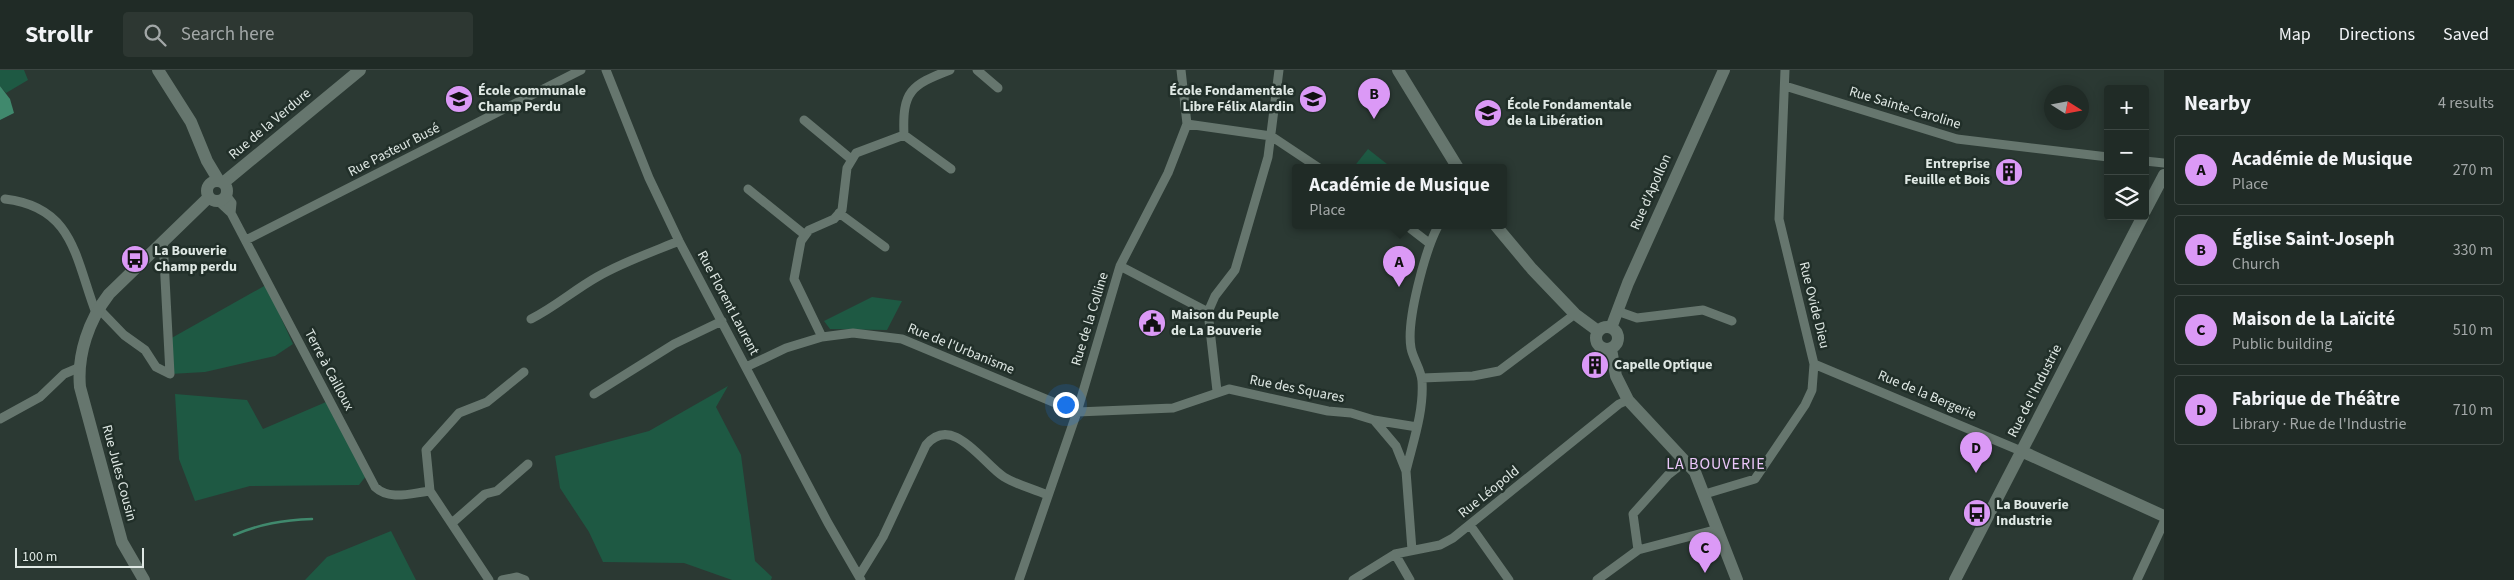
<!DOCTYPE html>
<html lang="en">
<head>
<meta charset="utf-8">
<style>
  body { margin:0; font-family:"Source Sans 3",sans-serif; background:#2d3732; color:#f1f3f6 }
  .controls { position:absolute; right:15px; top:15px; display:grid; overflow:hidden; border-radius:5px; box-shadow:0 2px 12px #0003 }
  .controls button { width:45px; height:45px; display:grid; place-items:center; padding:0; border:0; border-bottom:1px solid #3d4743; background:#202b26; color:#f1f3f6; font:25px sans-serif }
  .compass { position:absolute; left:2044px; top:15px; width:45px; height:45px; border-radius:50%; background:#202b26; box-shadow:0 2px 12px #0003; rotate:101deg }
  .scale { position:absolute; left:15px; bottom:12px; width:129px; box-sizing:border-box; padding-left:5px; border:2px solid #dfe8e4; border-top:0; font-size:14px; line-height:18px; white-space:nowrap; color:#dfe8e4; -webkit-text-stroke:4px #212f29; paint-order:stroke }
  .you { position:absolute; left:1065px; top:334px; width:18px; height:18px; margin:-12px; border:4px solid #fff; border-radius:50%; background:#1a73e8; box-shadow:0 0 0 8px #1a73e833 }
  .badge { display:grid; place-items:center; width:32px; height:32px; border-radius:50%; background:#db99f6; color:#111; font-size:16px; font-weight:700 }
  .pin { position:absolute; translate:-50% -41px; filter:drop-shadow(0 1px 2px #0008) }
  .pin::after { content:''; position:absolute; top:26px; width:18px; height:15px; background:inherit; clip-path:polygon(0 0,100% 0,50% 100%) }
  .popup { position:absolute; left:1292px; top:94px; width:215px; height:65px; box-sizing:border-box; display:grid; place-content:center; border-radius:5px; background:#202b26; filter:drop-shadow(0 1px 4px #0005); font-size:16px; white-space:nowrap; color:#a2a7a7 }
  .popup b { font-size:19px; color:#f1f3f6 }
  .popup::after { content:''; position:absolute; left:50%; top:100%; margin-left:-10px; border:10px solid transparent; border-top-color:#202b26 }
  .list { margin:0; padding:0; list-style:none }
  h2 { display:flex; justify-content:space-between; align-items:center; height:65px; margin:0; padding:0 20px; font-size:21px }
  h2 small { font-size:16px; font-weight:400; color:#a2a7a7 }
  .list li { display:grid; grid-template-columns:32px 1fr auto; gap:15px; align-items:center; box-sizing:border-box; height:70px; margin:0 10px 10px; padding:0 10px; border:1px solid #3d4743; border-radius:5px }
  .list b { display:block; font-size:19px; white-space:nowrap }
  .list p { margin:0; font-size:16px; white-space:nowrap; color:#a2a7a7 }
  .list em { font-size:16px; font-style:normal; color:#a2a7a7 }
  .icon { flex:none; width:28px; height:28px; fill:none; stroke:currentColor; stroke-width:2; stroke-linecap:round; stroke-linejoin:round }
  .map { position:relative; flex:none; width:2164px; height:510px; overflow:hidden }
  header { display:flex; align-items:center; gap:30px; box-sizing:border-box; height:70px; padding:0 25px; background:#202b26; border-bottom:1px solid #3d4743 }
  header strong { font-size:24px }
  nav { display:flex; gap:28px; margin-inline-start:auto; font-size:18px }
  .search { width:350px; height:45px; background:#2d3732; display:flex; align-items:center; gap:12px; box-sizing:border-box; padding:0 18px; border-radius:5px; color:#a2a7a7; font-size:19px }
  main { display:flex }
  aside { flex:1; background:#202b26 }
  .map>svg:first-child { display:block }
</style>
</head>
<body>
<header>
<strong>Strollr</strong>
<div class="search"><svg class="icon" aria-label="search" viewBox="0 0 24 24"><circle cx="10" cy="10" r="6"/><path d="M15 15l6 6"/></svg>Search here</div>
<nav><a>Map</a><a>Directions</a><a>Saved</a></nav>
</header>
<main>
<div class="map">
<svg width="2164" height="510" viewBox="0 0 2164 510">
  <rect width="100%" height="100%" fill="#2b3933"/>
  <path fill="#1e5943" d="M0 0H24L28 10 6 23 0 16Z
    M1368 79 1392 98H1353Z
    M266 215 293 274 275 286 205 302 170 304 168 270Z
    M872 227 902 231 887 260 830 259 824 251Z
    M728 316 716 337 741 385 755 491 772 507 771 510H732L684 493 603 492 589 462 560 418 555 386 649 361Z
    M175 324 247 330 263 359 326 332 366 406 359 415 250 416 195 431 179 389Z
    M391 461 416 510H305L327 487Z"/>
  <path fill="#40896d" d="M0 16 10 29 14 43 0 50Z"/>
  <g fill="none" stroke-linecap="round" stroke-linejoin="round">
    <path stroke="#40896d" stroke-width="2.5" d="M234 465C260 454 283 450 312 449"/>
    <path stroke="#66766e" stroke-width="9" d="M606 0 649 108 679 171 828 453 861 510
      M977 0 998 18
      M1785 16 1957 69 2108 87
      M804 50 851 89
      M1187 54 1271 66 1319 98
      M904 65 951 99
      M2145 91 2164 93
      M748 119 805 165
      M226 125 232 133 231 143
      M5 129C74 137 75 188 96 243
      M217 130 231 143 375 417C390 431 411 423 430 421
      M839 143 885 177
      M1407 156 1429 173
      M246 170 581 0
      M1120 196 1208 242
      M98 238 124 265 145 280 156 297 170 304 163 170
      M1617 241 1637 248 1703 240 1732 251
      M1208 242 1215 226 1235 200 1268 87 1279 0
      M1208 242 1217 321
      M531 249C555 237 574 220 597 207 623 192 652 182 679 171
      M822 267 794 209 801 171 809 160 834 149 842 140 847 98 856 83 904 65C902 21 911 15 950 0
      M1814 294 2021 381
      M746 297 786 278 822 267 853 263 902 269 1077 342 1173 338 1229 319 1328 341 1351 343 1374 350 1396 376 1406 401 1412 480
      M1422 308 1473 306 1499 301 1575 244
      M594 324 674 274 722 251
      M0 349 40 327 64 304 78 298
      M1374 350 1417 357
      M1406 401C1413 372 1424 341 1422 311 1421 299 1413 289 1411 278 1406 251 1425 181 1438 156
      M1705 424 1755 409 1805 335 1812 320 1814 294 1779 149 1785 0
      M452 453 485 424 497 421 528 394
      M1470 455 1509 510
      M1638 480 1633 444 1668 405 1686 391
      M1395 484 1410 510
      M859 506 883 467 926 375C953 343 983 394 1004 407 1017 415 1034 419 1047 425
      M489 510 430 421 426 380 459 343 487 332 524 302
      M502 510 517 507 525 510
      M1019 510 1077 342 1120 196 1168 103 1187 54 1181 0
      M1353 510 1395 484 1440 475 1453 468 1619 334 1628 330
      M1597 510 1638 480 1718 459
      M2137 510 2164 452"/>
    <path stroke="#66766e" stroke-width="12" d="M158 0 191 52 207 91 219 111
      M1398 0 1458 98
      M207 121a10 10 0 1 1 20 0a10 10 0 1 1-20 0Z
      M223 113 360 0
      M2145 141 2164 105
      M1496 156 1532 199 1575 244 1598 261
      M1596 268a11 11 0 1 1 22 0a11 11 0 1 1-22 0Z
      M1611 258 1628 213 1724 0
      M1611 279 1616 306 1628 330 1695 402 1737 510
      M2021 381 2164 446
      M144 510 122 472 80 317C77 284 89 250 109 224L209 127
      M1955 510 2143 146"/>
  </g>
  <defs>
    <symbol id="school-disc" viewBox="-11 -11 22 22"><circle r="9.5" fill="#db99f6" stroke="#212f29"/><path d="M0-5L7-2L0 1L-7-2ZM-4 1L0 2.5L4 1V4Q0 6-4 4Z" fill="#111"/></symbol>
    <symbol id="building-disc" viewBox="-11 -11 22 22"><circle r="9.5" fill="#db99f6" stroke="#212f29"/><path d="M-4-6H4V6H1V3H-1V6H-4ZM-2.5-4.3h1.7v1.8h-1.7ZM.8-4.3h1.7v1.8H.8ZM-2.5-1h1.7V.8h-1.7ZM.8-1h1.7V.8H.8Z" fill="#111"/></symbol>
    <symbol id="bus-disc" viewBox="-11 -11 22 22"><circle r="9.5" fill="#db99f6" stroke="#212f29"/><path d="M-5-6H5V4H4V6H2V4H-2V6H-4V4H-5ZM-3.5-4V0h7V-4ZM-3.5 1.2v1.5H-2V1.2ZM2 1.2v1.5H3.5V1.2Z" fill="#111"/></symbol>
    <symbol id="civic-disc" viewBox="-11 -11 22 22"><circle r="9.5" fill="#db99f6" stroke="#212f29"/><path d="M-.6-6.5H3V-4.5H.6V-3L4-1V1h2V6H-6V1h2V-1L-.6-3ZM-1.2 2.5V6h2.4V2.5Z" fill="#111"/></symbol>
  </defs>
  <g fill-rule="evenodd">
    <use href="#school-disc" x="443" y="13" width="32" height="32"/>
    <use href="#school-disc" x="1297" y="13" width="32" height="32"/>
    <use href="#school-disc" x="1472" y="27" width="32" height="32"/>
    <use href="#building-disc" x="1993" y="86" width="32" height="32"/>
    <use href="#bus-disc" x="119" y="173" width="32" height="32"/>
    <use href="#civic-disc" x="1136" y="237" width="32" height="32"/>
    <use href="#building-disc" x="1579" y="279" width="32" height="32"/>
    <use href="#bus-disc" x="1961" y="427" width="32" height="32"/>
  </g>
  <g text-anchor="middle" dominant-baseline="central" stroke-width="5" stroke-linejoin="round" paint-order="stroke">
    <g font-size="14" font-weight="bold" fill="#dfe8e4" stroke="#212f29" text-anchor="start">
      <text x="478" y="21">École communale<tspan x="478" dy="16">Champ Perdu</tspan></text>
      <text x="1294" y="21" text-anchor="end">École Fondamentale<tspan x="1294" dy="16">Libre Félix Alardin</tspan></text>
      <text x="1507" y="35">École Fondamentale<tspan x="1507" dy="16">de la Libération</tspan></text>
      <text x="1990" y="94" text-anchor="end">Entreprise<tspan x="1990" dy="16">Feuille et Bois</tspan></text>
      <text x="154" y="181">La Bouverie<tspan x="154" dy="16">Champ perdu</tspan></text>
      <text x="1171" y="245">Maison du Peuple<tspan x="1171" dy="16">de La Bouverie</tspan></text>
      <text x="1614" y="295">Capelle Optique</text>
      <text x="1996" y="435">La Bouverie<tspan x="1996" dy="16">Industrie</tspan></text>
    </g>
    <g font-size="14" fill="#dfe8e4" stroke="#212f29">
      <text transform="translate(1905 38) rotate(17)">Rue Sainte-Caroline</text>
      <text transform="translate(270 54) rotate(-40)">Rue de la Verdure</text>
      <text transform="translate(394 80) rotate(-27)">Rue Pasteur Busé</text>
      <text transform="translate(1651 122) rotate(-66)">Rue d'Apollon</text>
      <text transform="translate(728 233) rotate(62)">Rue Florent Laurent</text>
      <text transform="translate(1814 235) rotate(76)">Rue Ovide Dieu</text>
      <text transform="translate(1090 249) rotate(-73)">Rue de la Colline</text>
      <text transform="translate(961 279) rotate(22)">Rue de l'Urbanisme</text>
      <text transform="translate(329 300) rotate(62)">Terre à Cailloux</text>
      <text transform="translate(1297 319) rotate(11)">Rue des Squares</text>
      <text transform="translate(2035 321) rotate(-63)">Rue de l'Industrie</text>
      <text transform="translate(1927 325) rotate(23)">Rue de la Bergerie</text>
      <text transform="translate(119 403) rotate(75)">Rue Jules Cousin</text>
      <text transform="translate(1489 422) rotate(-39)">Rue Léopold</text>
    </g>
    <g font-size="16" letter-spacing="1" fill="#ebc7fa" stroke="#212f29">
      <text x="1716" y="394">LA BOUVERIE</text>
    </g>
  </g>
</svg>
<div class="controls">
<button>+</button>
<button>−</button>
<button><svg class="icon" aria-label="layers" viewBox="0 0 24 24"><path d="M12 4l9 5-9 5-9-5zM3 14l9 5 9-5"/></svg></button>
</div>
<svg class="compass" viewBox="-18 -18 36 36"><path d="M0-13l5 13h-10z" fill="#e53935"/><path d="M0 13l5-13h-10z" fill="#a2a7a7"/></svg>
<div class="scale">100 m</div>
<div class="you"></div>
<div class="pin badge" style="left:1399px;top:217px">A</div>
<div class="popup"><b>Académie de Musique</b>Place</div>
<div class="pin badge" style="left:1374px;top:49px">B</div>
<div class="pin badge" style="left:1705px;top:503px">C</div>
<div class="pin badge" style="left:1976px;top:403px">D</div>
</div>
<aside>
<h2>Nearby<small>4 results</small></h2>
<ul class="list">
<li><span class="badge">A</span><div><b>Académie de Musique</b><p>Place</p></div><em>270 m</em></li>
<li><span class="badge">B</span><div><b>Église Saint-Joseph</b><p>Church</p></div><em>330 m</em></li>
<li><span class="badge">C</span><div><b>Maison de la Laïcité</b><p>Public building</p></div><em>510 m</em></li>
<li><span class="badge">D</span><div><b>Fabrique de Théâtre</b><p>Library · Rue de l'Industrie</p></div><em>710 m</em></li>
</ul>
</aside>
</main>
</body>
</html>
